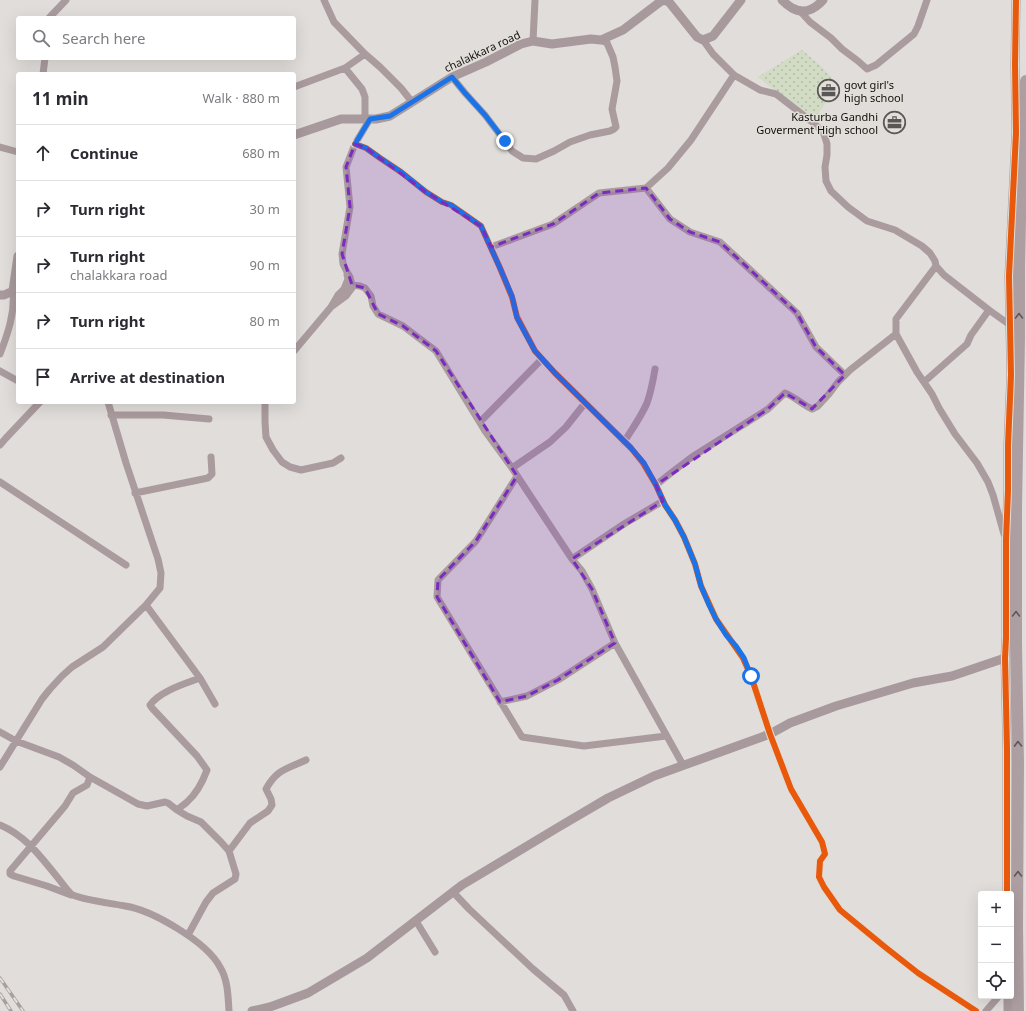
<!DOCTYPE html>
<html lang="en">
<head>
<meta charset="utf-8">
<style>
  body { margin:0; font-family:"Noto Sans",sans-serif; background:#f7f7f7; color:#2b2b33 }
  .controls { position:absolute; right:12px; bottom:12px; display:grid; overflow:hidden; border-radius:4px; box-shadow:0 4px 16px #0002 }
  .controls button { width:36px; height:36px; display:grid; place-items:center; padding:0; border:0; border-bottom:1px solid #e1e1e2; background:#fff; color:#2b2b33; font:20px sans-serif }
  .stop { position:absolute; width:12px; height:12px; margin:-9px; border:3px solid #1a73e8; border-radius:50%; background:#fff }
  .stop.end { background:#1a73e8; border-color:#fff; box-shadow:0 1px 4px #0008 }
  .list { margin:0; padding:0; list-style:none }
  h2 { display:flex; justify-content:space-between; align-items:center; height:52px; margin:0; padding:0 16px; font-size:17px }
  h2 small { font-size:13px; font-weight:400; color:#7c7c81 }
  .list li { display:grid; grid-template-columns:26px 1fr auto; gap:12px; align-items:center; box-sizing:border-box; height:56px; padding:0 16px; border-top:1px solid #e1e1e2 }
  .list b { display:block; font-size:15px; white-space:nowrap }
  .list p { margin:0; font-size:13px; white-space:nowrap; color:#7c7c81 }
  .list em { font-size:13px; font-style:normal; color:#7c7c81 }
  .icon { flex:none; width:22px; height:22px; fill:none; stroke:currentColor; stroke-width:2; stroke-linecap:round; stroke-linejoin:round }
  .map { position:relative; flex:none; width:1026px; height:1011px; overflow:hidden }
  .search { position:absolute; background:#fff; box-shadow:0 4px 16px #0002; left:16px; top:16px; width:280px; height:44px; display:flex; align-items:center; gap:10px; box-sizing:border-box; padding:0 14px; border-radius:4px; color:#7c7c81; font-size:15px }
  .panel { position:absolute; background:#fff; box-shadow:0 4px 16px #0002; left:16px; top:72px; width:280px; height:332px; border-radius:4px }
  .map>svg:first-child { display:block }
</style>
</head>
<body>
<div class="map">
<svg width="1026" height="1011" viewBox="0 0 1026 1011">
  <defs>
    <pattern id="park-dots" width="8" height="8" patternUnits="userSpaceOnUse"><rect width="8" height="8" fill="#d2dbc3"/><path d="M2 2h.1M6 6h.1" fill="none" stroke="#b3bba6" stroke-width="1.8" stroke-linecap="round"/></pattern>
  </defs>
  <rect width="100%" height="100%" fill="#e0ddda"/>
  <path fill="url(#park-dots)" d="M802 50 821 66 837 84 833 93 813 121 758 77Z"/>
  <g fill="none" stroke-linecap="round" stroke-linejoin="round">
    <path stroke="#aa9b9e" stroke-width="7" d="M324 0 334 22 365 54 380 67 401 88 412 102
      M799 10 810 22 831 38 842 49 858 61 867 69 876 65 914 34 918 26 927 0
      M49 18 66 0
      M703 40 713 54 734 75 760 90 776 94 816 125 824 134 827 144V155L825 167 826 181 831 191 848 207 867 221 895 230 922 246 930 253 935 261 936 266 896 319V334L917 372 932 394 939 408 955 434 977 463 988 482 993 495 1004 534
      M533 41 535 0
      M345 68 362 89 365 97V118
      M43 74 45 58
      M452 77 465 93 485 115 512 151 523 158 536 159 554 151 570 142 590 135 610 131 614 129 616 127 612 109 617 81 615 67 613 57 607 43 601 40
      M294 87 345 68 365 54
      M355 144 366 148 380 158 401 172 426 192 442 202 451 205 481 226 500 268 512 297 517 317 535 351 555 373 631 448 643 463 656 485 665 505 675 520 684 537 695 564 701 586 716 619 743 658 751 676 770 734 791 789 822 842 825 854 820 861 819 877 824 887 840 910 885 947 918 973 976 1011
      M0 147 18 152
      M646 188 670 219 690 232 720 242 797 313 816 347 845 375
      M491 247 553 224 599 193 646 188 668 168 691 140 734 75
      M352 285 360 286 365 288 371 296 373 306 378 314 403 326 436 351 485 431 512 468 572 559 582 571 592 589 615 643 683 765
      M331 307 346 296 352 288V285L350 277 347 272 343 264 342 254 350 207 346 167 355 144 370 119
      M989 310 1010 325
      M294 351 331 307 338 295 344 289 348 279 347 275
      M0 354C8 333 15 313 13 291
      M0 371 18 381
      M924 382 967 344 971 335 989 310 944 275 936 266
      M265 402V422L266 437 273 450 282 462 290 467 301 470 333 463 341 458
      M111 415H163L209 419
      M480 422 542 359
      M624 442C632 429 641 417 647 403 651 392 653 381 655 369
      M0 445 6 438 40 402
      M512 468 550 442 566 427 585 403
      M517 476 476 541 438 580 437 597 522 737 584 746 666 736
      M0 482 126 565
      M656 485 671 473 692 457 768 409 785 393C795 397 803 405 812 409L818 406 829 394 838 382 850 370 896 334
      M135 493 208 478 212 474 211 457
      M572 559 624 524 663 501
      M146 605 200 678 215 704
      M500 702 527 696 558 680 615 643
      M0 732 16 741 59 757 73 765 90 777 138 804 147 806 165 802 168 803 177 810
      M0 767 42 699 50 689 62 676 72 667 103 647 146 605 160 588 161 573 158 559 126 463 108 402
      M0 825C26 836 40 856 58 878 62 883 66 889 71 894 77 899 115 904 125 906 152 910 207 942 220 967 228 980 228 996 229 1011
      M229 851 250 823 268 811 272 805 271 799 266 789C277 769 287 769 306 760
      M453 892 469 909 533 969 564 995 573 1011
      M71 895 47 886 14 876 10 874V871L65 806 73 793 87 785 90 777
      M416 921 435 952
      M188 935 206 902 213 893 235 879 236 874 229 851 221 842 201 822 187 816 177 810C180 807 184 805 187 802 196 794 203 781 207 770L197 756 152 708 150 705C160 691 184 684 200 678
      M986 1011 999 996"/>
    <path stroke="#a89a9c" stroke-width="9" d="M782 0C785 3 789 6 792 8 804 15 815 9 823 0
      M294 135 341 119H376L390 116 452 77 486 62 521 44 533 41 552 44 591 39 601 40 623 30 660 2 664 0 669 2 697 37 703 40 713 36 741 0
      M0 295H4L13 291 18 256
      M1007 894V749L1005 658 1006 638V540L1008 491V445L1011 375 1009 276 1016 133 1015 65 1016 0
      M252 1011 270 1007 308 993 367 958 462 885 557 828 608 798 654 776 770 734 790 723 836 706 913 683 952 676 1005 658
      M1008 1011V996"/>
    <path stroke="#ad9ea1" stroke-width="12" d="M1018 1011 1017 925 1018 764 1016 643V507L1019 338V267L1020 219 1025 136 1026 81"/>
    <defs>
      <path id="rail" d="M0 978 23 1011
        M0 994 11 1011"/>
    </defs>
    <use href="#rail" stroke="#a8a0a0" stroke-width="3.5"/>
    <use href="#rail" stroke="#e2ded8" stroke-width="2" stroke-dasharray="6" stroke-linecap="butt"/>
    <defs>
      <path id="cycleway" d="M355 144 366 148 380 158 401 172 426 192 442 202 451 205 481 226 500 268 512 297 517 317 535 351 555 373 631 448 643 463 656 485 665 505 675 520 684 537 695 564 701 586 716 619 743 658 751 676 770 734 791 789 822 842 825 854 820 861 819 877 824 887 840 910 885 947 918 973 976 1011
        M1007 894V749L1005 658 1006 638V540L1008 491V445L1011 375 1009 276 1016 133 1015 65 1016 0"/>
    </defs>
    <use href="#cycleway" stroke="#e2ded8" stroke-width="8"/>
    <use href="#cycleway" stroke="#e8590c" stroke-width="6"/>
  </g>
  <defs><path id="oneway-chevron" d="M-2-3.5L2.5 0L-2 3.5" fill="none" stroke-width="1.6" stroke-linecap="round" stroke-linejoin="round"/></defs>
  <g stroke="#5e5657">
    <use href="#oneway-chevron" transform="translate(1019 316) rotate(-90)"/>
    <use href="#oneway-chevron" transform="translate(1016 614) rotate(-90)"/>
    <use href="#oneway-chevron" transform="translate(1018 744) rotate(-91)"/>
    <use href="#oneway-chevron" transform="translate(1018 874) rotate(-90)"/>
  </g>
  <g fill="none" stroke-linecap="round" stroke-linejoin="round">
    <path stroke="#1a73e8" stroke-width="5" d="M505 141 485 115 465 93 452 77 390 116 370 119 355 144 366 148 380 158 401 172 426 192 442 202 451 205 481 226 500 268 512 296 517 318 535 351 555 373 631 448 644 463 656 485 665 505 675 520 684 537 695 564 701 586 709 605 716 619 726 635 736 646 744 658 751 676"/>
  </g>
  <path fill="#7b2cbf" fill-opacity="0.2" stroke="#7b2cbf" stroke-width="3" stroke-dasharray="8 5" stroke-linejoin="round" d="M355 144 366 148 426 192 481 226 491 247 553 224 599 193 646 188 670 219 690 232 720 242 797 313 816 347 845 375 812 409 785 393 768 409 656 485 663 501 572 559 592 589 615 643 558 680 527 696 500 702 437 597 438 580 476 541 517 476 436 351 403 326 378 314 365 288 352 285 342 254 350 207 346 167Z"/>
  <defs>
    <symbol id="office-ring" viewBox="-11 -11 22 22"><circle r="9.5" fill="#e2ded8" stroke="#595755" stroke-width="1.5"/><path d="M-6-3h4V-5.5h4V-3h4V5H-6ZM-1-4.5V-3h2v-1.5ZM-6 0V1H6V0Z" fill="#595755"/></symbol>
  </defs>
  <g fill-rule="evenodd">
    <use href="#office-ring" x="816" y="78" width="25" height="25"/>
    <use href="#office-ring" x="882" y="110" width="25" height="25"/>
  </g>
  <g text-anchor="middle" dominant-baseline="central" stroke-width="3" stroke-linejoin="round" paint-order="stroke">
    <g font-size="11" fill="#100f0d" stroke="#e2ded8">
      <text transform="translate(482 51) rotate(-25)">chalakkara road</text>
    </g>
    <g font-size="11" fill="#100f0d" stroke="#e2ded8" text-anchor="start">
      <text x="844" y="84">govt girl's<tspan x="844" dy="13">high school</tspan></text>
      <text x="878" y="116" text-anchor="end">Kasturba Gandhi<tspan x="878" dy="13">Goverment High school</tspan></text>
    </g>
  </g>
</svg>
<div class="controls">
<button>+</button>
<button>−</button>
<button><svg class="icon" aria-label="locate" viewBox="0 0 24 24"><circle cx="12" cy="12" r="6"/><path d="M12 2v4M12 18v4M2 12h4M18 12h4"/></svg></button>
</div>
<div class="stop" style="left:751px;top:676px"></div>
<div class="stop end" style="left:505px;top:141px"></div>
<div class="search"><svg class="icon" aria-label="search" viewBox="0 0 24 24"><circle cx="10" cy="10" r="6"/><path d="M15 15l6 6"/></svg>Search here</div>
<section class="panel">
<h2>11 min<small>Walk · 880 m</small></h2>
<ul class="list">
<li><svg class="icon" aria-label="ahead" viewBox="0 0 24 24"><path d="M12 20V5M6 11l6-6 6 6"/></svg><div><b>Continue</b></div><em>680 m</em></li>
<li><svg class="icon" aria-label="right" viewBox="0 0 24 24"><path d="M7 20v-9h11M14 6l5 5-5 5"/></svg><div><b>Turn right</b></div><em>30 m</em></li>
<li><svg class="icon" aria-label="right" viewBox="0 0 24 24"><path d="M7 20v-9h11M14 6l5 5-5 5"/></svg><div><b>Turn right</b><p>chalakkara road</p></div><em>90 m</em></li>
<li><svg class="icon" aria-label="right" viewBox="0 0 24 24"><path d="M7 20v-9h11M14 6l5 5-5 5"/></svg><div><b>Turn right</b></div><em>80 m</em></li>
<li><svg class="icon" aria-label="arrive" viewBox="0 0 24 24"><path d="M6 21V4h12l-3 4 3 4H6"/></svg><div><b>Arrive at destination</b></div></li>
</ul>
</section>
</div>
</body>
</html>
